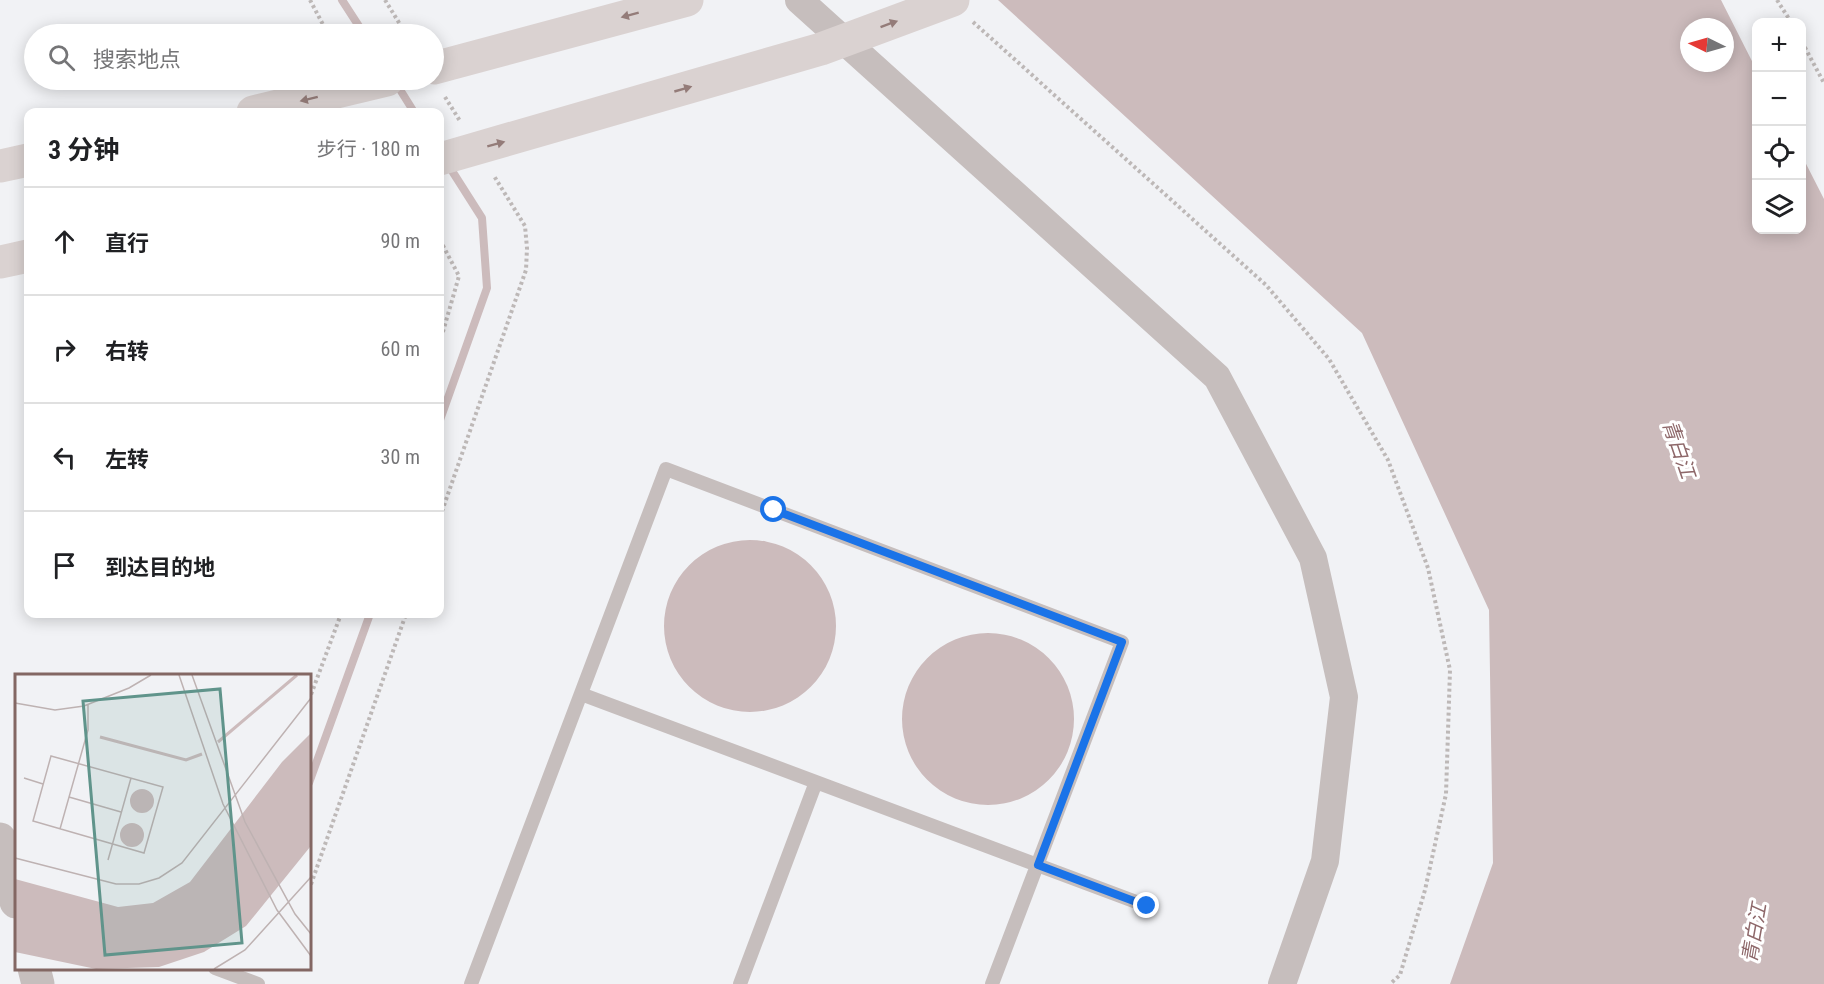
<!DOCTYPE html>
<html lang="zh">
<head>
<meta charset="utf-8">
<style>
  body { margin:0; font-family:"Roboto Condensed","Noto Sans SC",sans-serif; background:#f6f6f6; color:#202124 }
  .controls { position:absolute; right:18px; top:18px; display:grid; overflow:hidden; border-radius:12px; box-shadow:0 3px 15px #0003 }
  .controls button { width:54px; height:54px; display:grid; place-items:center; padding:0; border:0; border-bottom:2px solid #e0e0e0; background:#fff; color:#202124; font:30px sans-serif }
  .compass { position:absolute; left:1680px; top:18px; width:54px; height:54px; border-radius:50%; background:#fff; box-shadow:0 3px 15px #0003; rotate:275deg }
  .stop { position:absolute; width:18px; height:18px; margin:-14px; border:4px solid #1a73e8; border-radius:50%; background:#fff }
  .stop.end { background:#1a73e8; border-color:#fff; box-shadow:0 2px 6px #0008 }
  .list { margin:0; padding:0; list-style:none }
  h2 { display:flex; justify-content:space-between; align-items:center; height:78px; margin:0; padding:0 24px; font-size:26px }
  h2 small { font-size:20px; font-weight:400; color:#757577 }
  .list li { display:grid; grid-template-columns:39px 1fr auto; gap:18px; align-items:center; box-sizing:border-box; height:108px; padding:0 24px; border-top:2px solid #e0e0e0 }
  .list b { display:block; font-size:22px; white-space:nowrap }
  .list em { font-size:20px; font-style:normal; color:#757577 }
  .icon { flex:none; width:33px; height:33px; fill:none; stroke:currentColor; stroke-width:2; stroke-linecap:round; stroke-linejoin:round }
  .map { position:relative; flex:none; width:1824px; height:984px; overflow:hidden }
  .search { position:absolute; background:#fff; box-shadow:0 3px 15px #0003; left:24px; top:24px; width:420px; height:66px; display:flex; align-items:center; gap:15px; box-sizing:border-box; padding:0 21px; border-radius:33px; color:#757577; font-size:22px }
  .panel { position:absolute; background:#fff; box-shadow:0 3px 15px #0003; left:24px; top:108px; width:420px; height:510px; border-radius:12px }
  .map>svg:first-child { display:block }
</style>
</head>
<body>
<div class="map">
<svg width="1824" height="984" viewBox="0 0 1824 984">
  <rect width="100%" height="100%" fill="#f1f2f5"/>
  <path fill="#ccbbbc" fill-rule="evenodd" d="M998 0H1721L1756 69V230H1802V156L1824 199V984H1450L1493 863 1489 610 1362 333ZM1689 27H1725V63H1689Z
    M664 626a86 86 0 1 1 172 0a86 86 0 1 1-172 0Z
    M902 719a86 86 0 1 1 172 0a86 86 0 1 1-172 0Z"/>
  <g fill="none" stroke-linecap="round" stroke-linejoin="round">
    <path stroke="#ccbbbc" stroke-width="8" d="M342 0 364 34
      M394 80 414 112
      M440 420 487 288 482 218 447 163
      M309 783 370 614"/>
    <path stroke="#bdb8b7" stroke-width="4" stroke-dasharray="3 3" stroke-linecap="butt" d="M310 0 328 34
      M385 0 406 34
      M1777 0 1791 22
      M973 22 1266 285 1329 359 1388 460 1428 568 1450 670 1446 794 1425 890 1400 975 1390 984
      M1802 42 1824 83
      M445 97 460 121
      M440 240 459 276 440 342
      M440 517 526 270 527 248 525 226 494 176
      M309 700 341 614
      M309 890 406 614"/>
    <path stroke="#c6bebd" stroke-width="14" d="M581 694 1147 906
      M215 968 258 984
      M471 984 666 469 1122 642 992 984
      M740 984 816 782"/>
    <path stroke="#c6bebd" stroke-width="28" d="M799 0 1217 377 1313 558 1344 697 1325 861 1282 984"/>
    <path stroke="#c6bebd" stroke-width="33" d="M0 839 16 902
      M34 968 38 984"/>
    <path stroke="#dad2d1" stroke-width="33" d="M434 68 687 0
      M253 112 387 80
      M440 159 821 49 953 0
      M0 166 28 160
      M0 262 28 256"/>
  </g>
  <defs><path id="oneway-solid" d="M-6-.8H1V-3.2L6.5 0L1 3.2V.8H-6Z" transform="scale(1.5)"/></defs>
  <g fill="#947c79">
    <use href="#oneway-solid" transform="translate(630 15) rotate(165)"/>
    <use href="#oneway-solid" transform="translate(889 24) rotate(-20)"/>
    <use href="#oneway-solid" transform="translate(683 89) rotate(-16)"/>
    <use href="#oneway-solid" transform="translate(309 99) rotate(166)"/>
    <use href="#oneway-solid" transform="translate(496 144) rotate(-15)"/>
  </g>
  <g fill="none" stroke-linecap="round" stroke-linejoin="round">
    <path stroke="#1a73e8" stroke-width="8" d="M774 510 1122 642 1038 865 1147 906"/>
  </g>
  <g text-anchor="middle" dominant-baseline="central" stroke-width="6" stroke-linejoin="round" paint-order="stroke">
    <g font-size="20" font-style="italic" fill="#8e686a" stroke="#fff">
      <text transform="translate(1679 449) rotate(71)">青白江</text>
      <text transform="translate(1754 933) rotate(-80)">青白江</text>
    </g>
  </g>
  <g transform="translate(15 674)">
    <rect width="296" height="296" fill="#f1f2f5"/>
    <path d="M295 60V173L231 252 189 278 144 293 81 295 0 278V205L103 233 138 229 175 208 267 88ZM115 127a12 12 0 1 1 24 0a12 12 0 1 1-24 0ZM105 161a12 12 0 1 1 24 0a12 12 0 1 1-24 0Z" fill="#ccbbbc"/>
    <path fill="none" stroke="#ccbbbc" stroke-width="3" d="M85 63 171 86 187 80M203 68 282 1"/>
    <path fill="none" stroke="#beb2b2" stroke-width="1.5" d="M164 1 208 130 262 236 296 282M177 1 230 148 280 240 296 260M0 29 40 36 69 32 114 14 136 1M36 82 148 113 129 179 18 147ZM9 104 28 110M54 123 106 138M45 155 73 56V31M0 184 101 210H124L144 204 167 189 296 24M93 186 116 104M199 295 230 276 296 203"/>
    <path fill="#60948b" fill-opacity="0.15" stroke="#60948b" stroke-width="3" d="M205 15 227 269 90 281 68 27Z"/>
    <rect width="296" height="296" fill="none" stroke="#836763" stroke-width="3"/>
  </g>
</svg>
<div class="controls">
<button>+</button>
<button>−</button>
<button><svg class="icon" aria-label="locate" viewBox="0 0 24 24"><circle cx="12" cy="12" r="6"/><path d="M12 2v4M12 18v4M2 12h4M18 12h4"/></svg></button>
<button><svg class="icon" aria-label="layers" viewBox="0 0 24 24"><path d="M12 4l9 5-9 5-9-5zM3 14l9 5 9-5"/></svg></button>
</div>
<svg class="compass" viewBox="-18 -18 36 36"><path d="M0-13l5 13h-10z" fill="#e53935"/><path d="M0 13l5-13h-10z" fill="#757577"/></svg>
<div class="stop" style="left:774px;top:510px"></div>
<div class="stop end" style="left:1147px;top:906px"></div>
<div class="search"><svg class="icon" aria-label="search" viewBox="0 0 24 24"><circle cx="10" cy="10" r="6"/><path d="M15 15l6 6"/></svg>搜索地点</div>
<section class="panel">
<h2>3 分钟<small>步行 · 180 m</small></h2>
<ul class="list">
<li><svg class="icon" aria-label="ahead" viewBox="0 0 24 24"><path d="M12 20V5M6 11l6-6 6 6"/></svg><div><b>直行</b></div><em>90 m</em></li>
<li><svg class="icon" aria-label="right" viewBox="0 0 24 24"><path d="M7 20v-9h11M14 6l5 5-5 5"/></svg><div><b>右转</b></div><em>60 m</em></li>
<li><svg class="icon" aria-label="left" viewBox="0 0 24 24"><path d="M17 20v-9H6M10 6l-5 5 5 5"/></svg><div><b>左转</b></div><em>30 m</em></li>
<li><svg class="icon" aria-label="arrive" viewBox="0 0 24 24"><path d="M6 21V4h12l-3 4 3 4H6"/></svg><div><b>到达目的地</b></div></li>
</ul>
</section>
</div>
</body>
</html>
